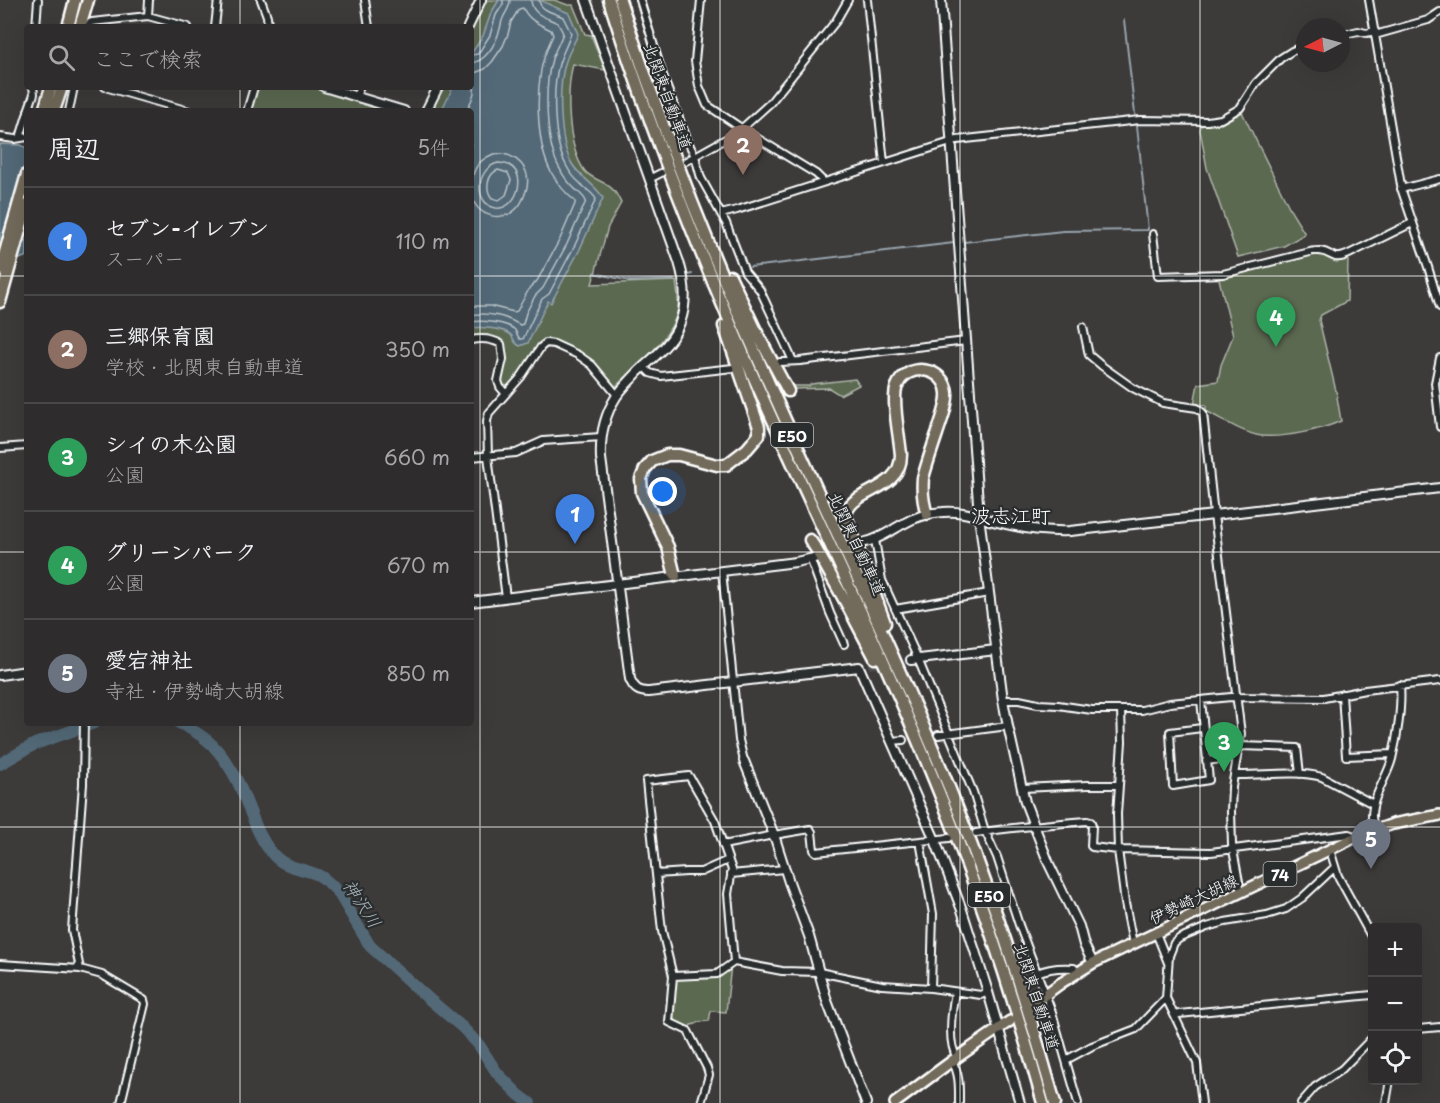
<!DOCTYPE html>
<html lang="ja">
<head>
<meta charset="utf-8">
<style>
  body { margin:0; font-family:"Playpen Sans","Klee One",sans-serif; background:#3a3838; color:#f1f3f6 }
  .controls { position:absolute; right:18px; bottom:18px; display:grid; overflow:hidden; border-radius:6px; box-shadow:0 6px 24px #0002 }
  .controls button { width:54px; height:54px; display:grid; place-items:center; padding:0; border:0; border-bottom:2px solid #494848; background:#2e2c2c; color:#f1f3f6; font:30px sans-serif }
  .compass { position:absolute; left:1296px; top:18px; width:54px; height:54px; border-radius:50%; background:#2e2c2c; box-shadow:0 6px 24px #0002; rotate:264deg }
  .you { position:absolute; left:663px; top:492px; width:21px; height:21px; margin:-15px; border:4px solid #fff; border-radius:50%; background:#1a73e8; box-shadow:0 0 0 9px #1a73e833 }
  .badge { display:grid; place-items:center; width:39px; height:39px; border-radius:50%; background:#d6ab8b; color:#fff; font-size:20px; font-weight:700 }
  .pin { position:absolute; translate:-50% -50px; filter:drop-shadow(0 2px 3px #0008) }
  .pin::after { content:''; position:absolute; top:32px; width:21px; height:18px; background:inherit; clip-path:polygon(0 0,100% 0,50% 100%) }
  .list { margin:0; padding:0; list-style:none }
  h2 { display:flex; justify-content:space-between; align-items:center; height:78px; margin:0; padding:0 24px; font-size:26px }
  h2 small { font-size:20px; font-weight:400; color:#a7a7a9 }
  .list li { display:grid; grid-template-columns:39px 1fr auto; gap:18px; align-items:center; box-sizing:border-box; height:108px; padding:0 24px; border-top:2px solid #494848 }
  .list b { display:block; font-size:22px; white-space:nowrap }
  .list p { margin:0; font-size:20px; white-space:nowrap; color:#a7a7a9 }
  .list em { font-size:20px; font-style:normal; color:#a7a7a9 }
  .icon { flex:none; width:33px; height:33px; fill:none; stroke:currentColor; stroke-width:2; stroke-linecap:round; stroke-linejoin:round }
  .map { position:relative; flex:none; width:1440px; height:1103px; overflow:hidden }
  .search { position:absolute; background:#2e2c2c; box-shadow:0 6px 24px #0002; left:24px; top:24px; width:450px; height:66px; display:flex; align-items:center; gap:15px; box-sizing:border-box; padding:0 21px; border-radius:6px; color:#a7a7a9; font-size:22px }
  .panel { position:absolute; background:#2e2c2c; box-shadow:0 6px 24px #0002; left:24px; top:108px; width:450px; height:618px; border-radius:6px }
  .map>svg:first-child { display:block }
</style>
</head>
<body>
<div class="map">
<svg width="1440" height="1103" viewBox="0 0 1440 1103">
  <rect width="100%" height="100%" fill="#3d3a3a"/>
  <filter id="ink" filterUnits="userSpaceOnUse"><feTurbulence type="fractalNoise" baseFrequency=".0167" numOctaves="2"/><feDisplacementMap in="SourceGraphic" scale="12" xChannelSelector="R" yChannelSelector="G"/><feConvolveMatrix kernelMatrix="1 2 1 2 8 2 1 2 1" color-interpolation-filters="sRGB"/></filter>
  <g filter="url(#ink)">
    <path fill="#5b6951" stroke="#adb4a8" stroke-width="1.5" d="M485 0H554L568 5H573L585 34 591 35 605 70 573 64C566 92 567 145 584 170 591 180 607 181 614 191 617 194 619 199 621 203L608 227 592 284 676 281C677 290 679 300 678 309 672 340 635 367 614 388L591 359 572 348 551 339 545 340 540 344 522 370 508 386 503 385 502 381 506 359 503 342C493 336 483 337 471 338V111H429L441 87H471V28Z
      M256 87H315L394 111H249Z
      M1242 112 1292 213 1305 234 1284 246 1238 257 1207 168 1200 130 1201 125 1221 124Z
      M1321 254 1336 262 1348 260 1347 301 1321 315 1319 320 1336 391 1341 421C1321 430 1284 438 1262 436 1244 434 1222 419 1206 411V405L1194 404 1198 384 1218 381 1221 365 1233 336 1219 279 1311 255Z
      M855 379 859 385 840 395 829 388 793 389 792 386H809L811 384Z
      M731 965 726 1012 711 1011 709 1021 698 1022 696 1024 691 1025 689 1028 671 1021 676 977 719 975Z"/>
    <path fill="#526977" stroke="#97a5ad" stroke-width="1.5" d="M499 0H539L569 13 578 34C574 44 568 53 565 64 558 88 559 142 572 164 580 177 597 186 603 198L579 251 552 301 551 303 548 301 528 343 520 346C513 343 515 340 511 335 504 328 480 327 471 328V111H441L453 87H471V54L483 36 491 13Z
      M0 144 21 145 27 148V256L5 265 0 271Z"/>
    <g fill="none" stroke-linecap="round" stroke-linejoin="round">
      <path stroke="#bac3c9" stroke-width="1.5" d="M471 55 478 54 490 35 496 15 503 4V0
        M471 63C485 62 495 45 499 32 501 27 501 22 503 18 506 11 510 8 510 0
        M466 111C475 95 476 91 472 74L485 69 492 62 503 46 508 34 511 22 519 9 523 8C529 21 539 24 551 30L553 35C548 46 543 58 541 70 536 99 537 146 551 172 557 183 565 193 575 201V204L560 239 537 281 529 289 517 311 514 312 490 306H471
        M494 154C516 152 533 169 526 191 524 197 522 203 518 207 504 224 475 217 472 195 471 189 472 182 473 176 475 165 483 158 494 154Z
        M498 163C532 163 519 211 496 208 473 204 476 168 498 163Z
        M498 170 508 173 511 180 506 195 499 200 492 198C485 190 487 174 498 170Z
        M471 315C487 312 506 316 520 325L523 324 526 313 535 296 543 288 567 244 586 201C583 195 578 192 574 188 568 182 563 176 560 169 545 144 544 86 552 59 555 50 560 42 563 33L558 23C545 17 532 15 531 0
        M471 322C482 320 506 322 515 330 516 332 518 337 520 339H523L542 299 549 294 574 247 596 199C592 192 585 189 580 183 574 178 569 171 566 165 553 141 552 89 559 64 562 53 568 44 571 33L563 17C555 13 540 11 539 0"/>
      <path stroke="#97a5ad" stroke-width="2" d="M1124 20 1135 114
        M964 242 1063 231 1148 230 1137 126
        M750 267 954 243
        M594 273 630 281 674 280
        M688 275 692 274"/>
      <path stroke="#526977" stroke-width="12" d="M179 723C189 728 198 733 207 740 222 753 236 775 243 794 252 814 257 835 271 852 285 870 303 867 320 876 327 880 332 886 338 892L370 946 429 999 462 1027 479 1045 497 1073 519 1095 530 1103
        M0 764 35 744 94 723"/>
      <path stroke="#504e4e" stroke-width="8" stroke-dasharray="8 4" stroke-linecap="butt" d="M815 557 861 544
        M869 665 911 660"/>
      <defs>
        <path id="minor" d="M261 0 267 16 268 27
          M365 0 369 27
          M640 0 665 82 690 146 695 156 701 178 726 223 745 272 760 290 793 361
          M701 0 695 61 699 86 707 105 747 132 816 174 824 182
          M867 0 884 163
          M1369 0 1402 191 1428 267 1440 307
          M148 16 149 0
          M81 23 88 26 90 23 92 22 148 16 188 27
          M36 27 38 0
          M215 27 218 0
          M1341 35 1358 31 1366 33 1375 31
          M1375 35 1428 20 1440 12
          M105 87 189 111
          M356 96 360 87
          M28 111 34 94 33 87
          M69 111 74 87
          M247 111 254 87
          M0 137 15 139 27 137
          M20 138 27 115
          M686 161 738 132 770 103 836 21 848 0
          M649 179 661 173
          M1401 189 1440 179
          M721 214 737 210 957 140 1140 120 1207 121 1221 119 1240 108 1256 83 1281 58 1292 51 1305 46
          M1153 234 1158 276 1223 274 1310 252C1311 251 1319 251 1320 251 1334 253 1332 262 1349 254L1412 223
          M1083 327 1089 355 1102 366 1133 388 1163 403 1197 408 1203 413 1214 515 1241 734 1232 787 1231 811 1232 845 1241 892
          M471 340C482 338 492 339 501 344L503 359 498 381 500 387 506 394
          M1440 358 1435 383 1440 427
          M780 362 800 361 966 341
          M644 367 650 373 661 376 733 368
          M0 448 27 446
          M471 457 516 453 543 441 601 437
          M875 540 882 580 918 659 973 792 985 831 997 857 1019 925 1052 1012 1078 1103
          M810 558 830 613 844 644
          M722 571 739 740 744 761
          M506 598 488 456 487 421 489 413 521 377 541 347 546 343 554 344 578 355 592 365 617 395
          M895 609 989 593
          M1342 694 1346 756 1393 754
          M1003 700H1019L1038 704 1058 705 1092 710H1142L1170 703 1231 697 1324 698 1365 690 1440 681
          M1201 700 1209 780 1173 786 1170 732 1202 728
          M1121 710 1122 742 1117 814 1118 850 1125 903 1133 944
          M938 735 1008 726
          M892 741 903 740
          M1240 746 1297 748 1300 774
          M1206 761 1237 757
          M1234 775C1263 776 1294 770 1322 777L1373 804
          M1022 788 1088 785H1119
          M1375 830C1364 806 1386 782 1392 759 1397 739 1402 707 1400 685
          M976 833C1013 827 1050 824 1087 821L1091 822 1092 826 1091 846 1092 847 1118 850 1211 852 1349 834 1356 837
          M920 841 933 914 931 988
          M723 845 774 835 810 829 812 832 814 850 816 852 949 838
          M1330 850 1338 876 1372 938
          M656 874 686 872H701L728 860
          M731 874 784 869
          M1156 933 1168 963
          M0 964 80 969 102 975 144 1000 145 1004 121 1103
          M80 969 72 930 83 784 84 723
          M1037 973C1048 968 1061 967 1074 968L1078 972
          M673 976 717 974 734 962 782 971 819 972 882 985 931 988 981 995 988 992
          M955 992C952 1009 947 1044 957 1057
          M1175 1015 1179 1014 1372 995
          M1418 1029 1440 1027
          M1066 1060 1092 1046 1136 1029 1166 998
          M952 1061C960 1074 959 1088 959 1103
          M701 1103 709 1075 707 1068 688 1031 669 1022 673 976 662 931 646 781 689 776 715 821 732 870 728 894 734 962
          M1202 1103 1197 1063 1166 998 1169 956 1174 943 1180 938 1207 927 1225 922 1267 915 1286 909 1302 898 1335 867
          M1301 1103 1315 1087 1342 1069 1372 1038
          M1386 1103 1390 1080"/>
        <path id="tertiary" d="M586 0 679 262C688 291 688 320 667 344 658 355 647 363 637 373 630 381 622 388 616 397 604 416 600 437 601 458L630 679C634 689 639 692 649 692L859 667 935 840 962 910 988 992 1020 1103
          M941 0 979 516 1003 700 1008 726 1025 802 1049 864 1079 926 1084 945 1093 963
          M468 27 481 0
          M324 87 404 111
          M426 111 438 87
          M866 542C880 539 890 531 903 524 915 517 928 513 943 512 962 510 978 517 997 522 1021 528 1046 532 1070 531L1214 515 1440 488
          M471 602 796 562 814 558
          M911 660 996 650
          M0 675 27 671
          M744 761 774 835 789 882 809 936 827 1001 866 1103"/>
        <path id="primary" d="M1035 1002 1061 983 1093 963 1356 837 1393 824 1440 815
          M895 1103 952 1061 1010 1021"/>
        <path id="trunk" d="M68 27 75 0
          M80 27 88 0
          M44 111 51 87
          M54 111 62 87
          M0 270 27 174
          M0 302 27 205"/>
        <path id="motorway" d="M609 0C653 138 707 273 766 405 829 545 897 683 952 825 987 916 1017 1009 1043 1103
          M620 0C658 117 702 233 752 345 821 504 899 659 962 820 998 912 1028 1007 1055 1103
          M730 276 759 337 788 391
          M810 540 816 549 845 601 875 658
          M675 576 668 547 642 493 641 479 645 469 652 461 667 455H679L717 465H726L747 449 759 435V427L724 326
          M885 623 846 516C848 489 901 493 901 455 900 439 891 399 897 386 907 361 945 367 947 393 948 404 943 415 940 425 934 443 928 460 923 478 922 490 923 503 927 514"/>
      </defs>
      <use href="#minor" stroke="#fff" stroke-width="10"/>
      <use href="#tertiary" stroke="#fff" stroke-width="12"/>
      <use href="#primary" stroke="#fff" stroke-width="14"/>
      <use href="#trunk" stroke="#fff" stroke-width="15"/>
      <use href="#motorway" stroke="#fff" stroke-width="15"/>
      <use href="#minor" stroke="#2a2d2e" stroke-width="6"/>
      <use href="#tertiary" stroke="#2a2d2e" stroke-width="8"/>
      <use href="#primary" stroke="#726b5a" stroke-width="9"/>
      <use href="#trunk" stroke="#726b5a" stroke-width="10"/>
      <use href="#motorway" stroke="#726b5a" stroke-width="10"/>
    </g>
  </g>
  <path fill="none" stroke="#fff" stroke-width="1.5" stroke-opacity="0.55" d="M240 0V27M480 0V1103M720 0V1103M960 0V1103M1200 0V1103M240 87V111M0 276H27M471 276H1440M0 552H27M471 552H1440M240 723V1103M0 827H1440"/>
  <g text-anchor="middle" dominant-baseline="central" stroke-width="4.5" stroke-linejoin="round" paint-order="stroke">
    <g fill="#2a2d2e" stroke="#bfc0c0" stroke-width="1.5">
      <rect x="771" y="423" width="42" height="24" rx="4.5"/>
      <rect x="1263.5" y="862" width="33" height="24" rx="4.5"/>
      <rect x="968" y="883" width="42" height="24" rx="4.5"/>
    </g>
    <g font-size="15" font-weight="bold" fill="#fff">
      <text x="792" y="435">E50</text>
      <text x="1280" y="874">74</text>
      <text x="989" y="895">E50</text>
    </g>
    <g font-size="16" fill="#fff" stroke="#2a2d2e">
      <text transform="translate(669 96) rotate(70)">北関東自動車道</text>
      <text transform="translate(858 543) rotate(65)">北関東自動車道</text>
      <text transform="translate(1193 898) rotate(-25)">伊勢崎大胡線</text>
      <text transform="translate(1038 996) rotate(72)">北関東自動車道</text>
    </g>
    <g font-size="18" font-style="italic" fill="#a8b4bb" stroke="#2a2d2e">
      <text transform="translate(363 903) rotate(57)">神沢川</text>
    </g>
    <g font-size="20" fill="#fff" stroke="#2a2d2e">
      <text x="1011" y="515">波志江町</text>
    </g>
  </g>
</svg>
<div class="controls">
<button>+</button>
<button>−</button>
<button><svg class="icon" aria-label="locate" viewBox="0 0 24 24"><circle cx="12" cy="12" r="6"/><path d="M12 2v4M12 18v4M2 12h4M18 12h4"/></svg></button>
</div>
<svg class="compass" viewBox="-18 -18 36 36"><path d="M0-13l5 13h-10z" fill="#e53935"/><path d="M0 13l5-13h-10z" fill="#a7a7a9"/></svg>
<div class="you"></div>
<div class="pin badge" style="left:575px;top:544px;background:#3f7fe0">1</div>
<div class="pin badge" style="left:743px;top:175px;background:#8d6e63">2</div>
<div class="pin badge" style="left:1224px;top:772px;background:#2e9e5b">3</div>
<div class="pin badge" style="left:1276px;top:347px;background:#2e9e5b">4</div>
<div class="pin badge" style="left:1371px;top:869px;background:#6b7280">5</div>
<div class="search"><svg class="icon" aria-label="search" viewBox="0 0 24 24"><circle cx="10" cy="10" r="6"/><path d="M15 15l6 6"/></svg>ここで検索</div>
<section class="panel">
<h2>周辺<small>5件</small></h2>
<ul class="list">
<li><span class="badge" style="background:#3f7fe0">1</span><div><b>セブン-イレブン</b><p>スーパー</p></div><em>110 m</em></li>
<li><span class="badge" style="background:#8d6e63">2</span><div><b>三郷保育園</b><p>学校 · 北関東自動車道</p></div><em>350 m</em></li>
<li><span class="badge" style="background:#2e9e5b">3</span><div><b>シイの木公園</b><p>公園</p></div><em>660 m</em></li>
<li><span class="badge" style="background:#2e9e5b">4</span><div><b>グリーンパーク</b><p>公園</p></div><em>670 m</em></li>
<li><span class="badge" style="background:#6b7280">5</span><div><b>愛宕神社</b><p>寺社 · 伊勢崎大胡線</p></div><em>850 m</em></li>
</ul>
</section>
</div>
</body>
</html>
